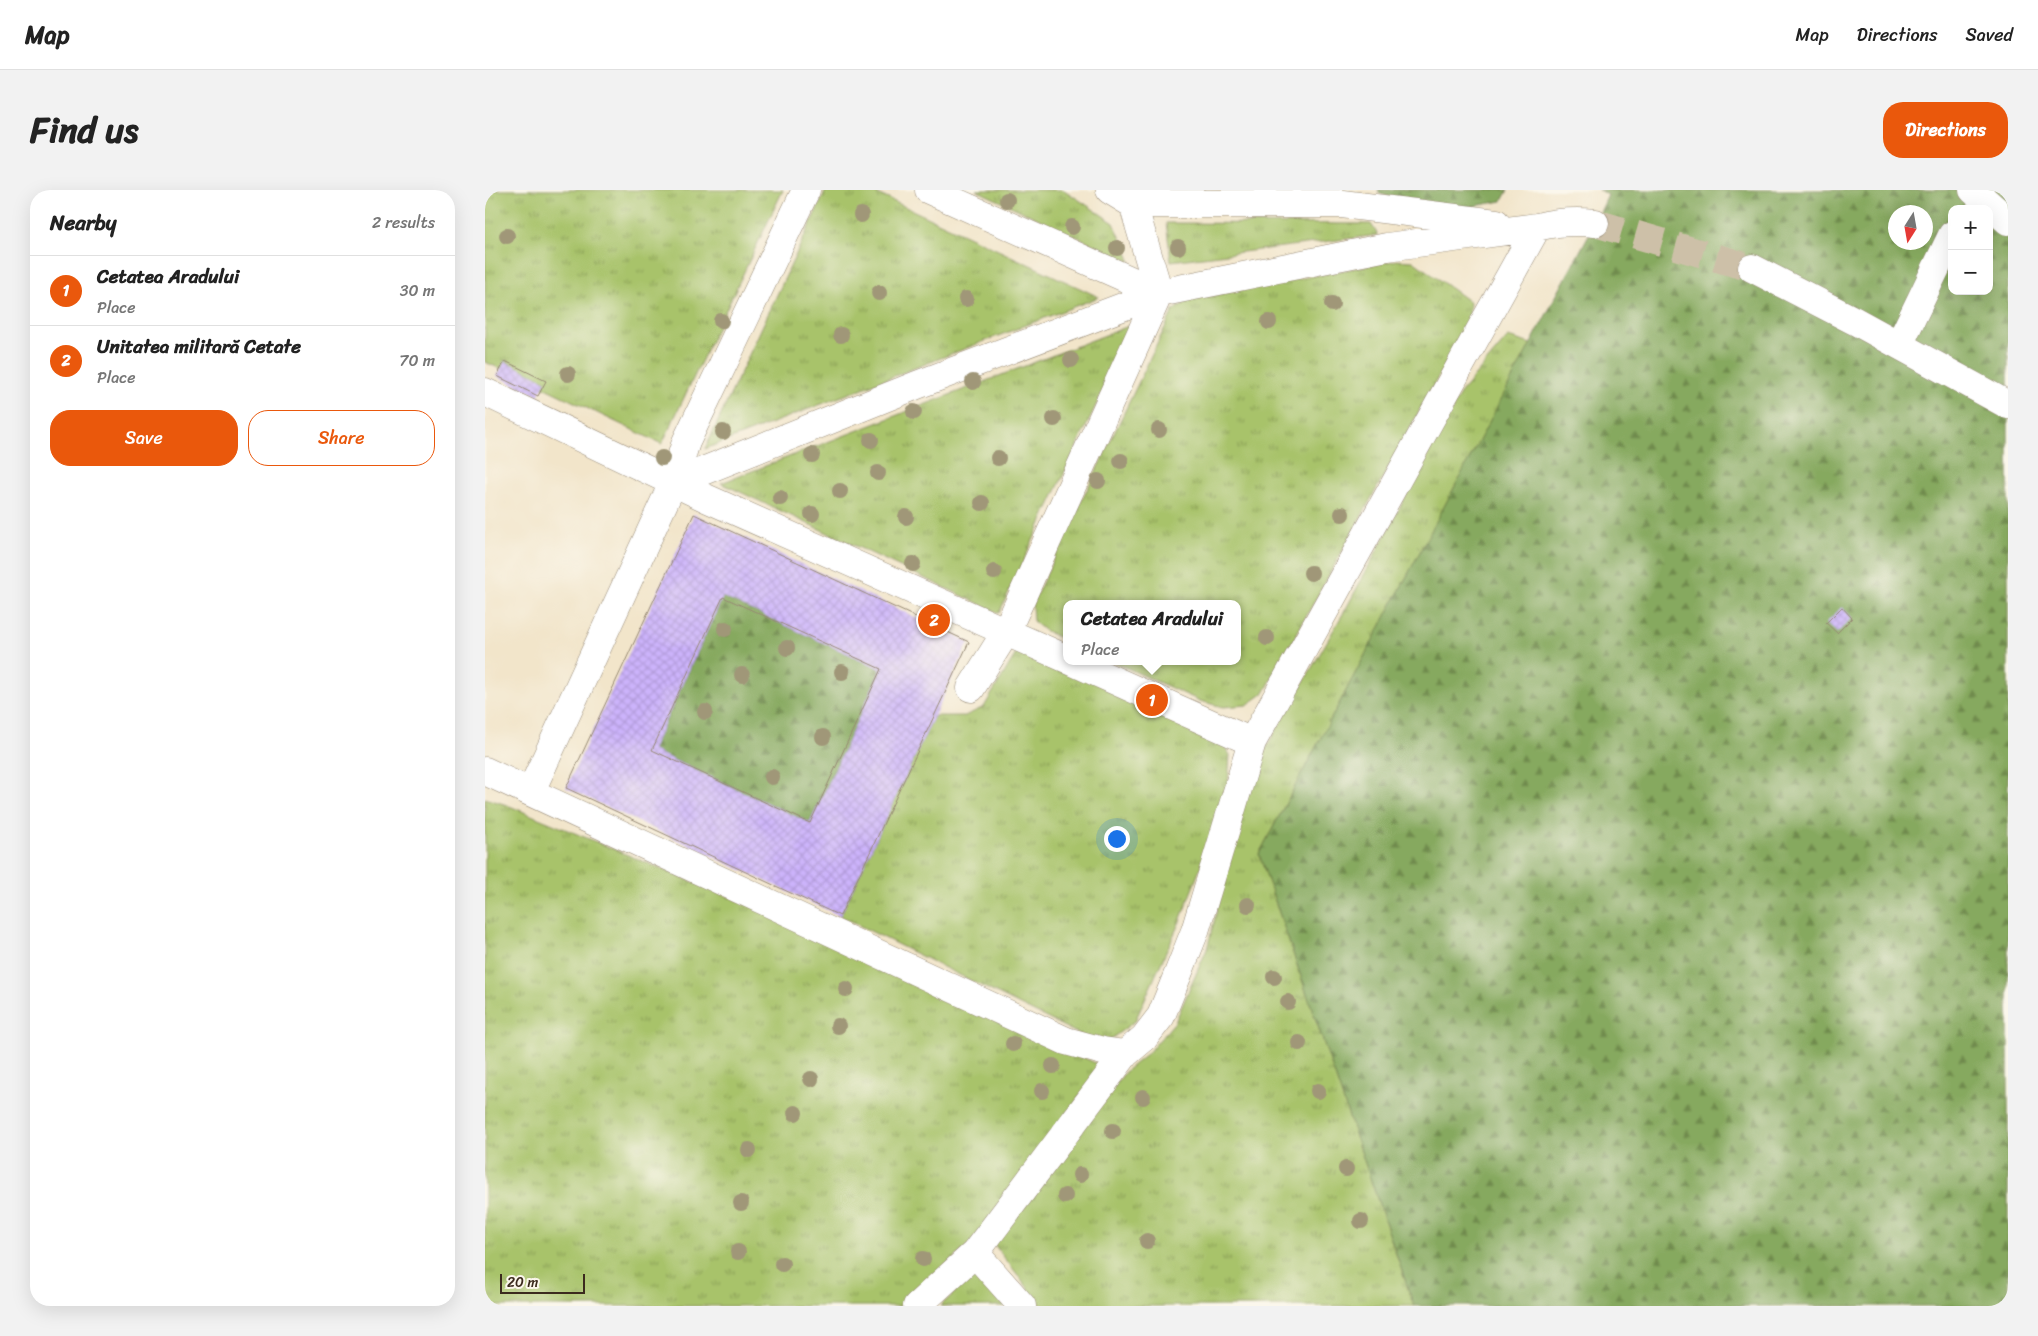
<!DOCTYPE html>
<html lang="en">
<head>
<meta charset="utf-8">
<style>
  body { margin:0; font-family:Sriracha,sans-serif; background:#f2f2f2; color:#222 }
  .controls { position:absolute; right:15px; top:15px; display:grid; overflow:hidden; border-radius:10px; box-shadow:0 5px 20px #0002 }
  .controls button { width:45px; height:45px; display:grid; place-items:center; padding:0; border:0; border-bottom:1px solid #e0e0e0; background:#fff; color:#222; font:25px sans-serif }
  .compass { position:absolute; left:1403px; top:15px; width:45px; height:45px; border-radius:50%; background:#fff; box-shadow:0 5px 20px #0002; rotate:191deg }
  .scale { position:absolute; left:15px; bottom:12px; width:85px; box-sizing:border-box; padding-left:5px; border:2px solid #3b2a1e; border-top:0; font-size:14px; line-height:18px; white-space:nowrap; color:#3b2a1e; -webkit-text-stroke:4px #fbf7ec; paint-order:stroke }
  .you { position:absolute; left:631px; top:648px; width:18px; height:18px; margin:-12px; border:4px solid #fff; border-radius:50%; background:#1a73e8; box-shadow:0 0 0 8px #1a73e833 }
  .badge { display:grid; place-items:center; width:32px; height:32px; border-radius:50%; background:#ea580c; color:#fff; font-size:16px; font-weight:700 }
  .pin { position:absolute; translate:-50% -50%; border:2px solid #fff; box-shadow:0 1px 5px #0006 }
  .popup { position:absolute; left:578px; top:410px; width:178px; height:65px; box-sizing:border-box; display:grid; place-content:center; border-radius:10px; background:#fff; filter:drop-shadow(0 1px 4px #0005); font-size:16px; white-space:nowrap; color:#767676 }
  .popup b { font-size:19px; color:#222 }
  .popup::after { content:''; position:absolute; left:50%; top:100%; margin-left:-10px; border:10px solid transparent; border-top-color:#fff }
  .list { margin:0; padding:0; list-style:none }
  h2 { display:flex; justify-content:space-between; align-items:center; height:65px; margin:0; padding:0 20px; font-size:21px }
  h2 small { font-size:16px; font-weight:400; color:#767676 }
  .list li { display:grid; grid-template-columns:32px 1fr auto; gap:15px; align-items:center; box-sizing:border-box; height:70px; padding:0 20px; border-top:1px solid #e0e0e0 }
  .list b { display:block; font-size:19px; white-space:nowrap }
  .list p { margin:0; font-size:16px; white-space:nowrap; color:#767676 }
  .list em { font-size:16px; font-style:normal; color:#767676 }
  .actions { display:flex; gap:10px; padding:15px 20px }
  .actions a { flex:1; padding:11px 0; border:1px solid #ea580c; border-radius:20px; text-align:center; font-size:18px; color:#ea580c }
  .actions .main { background:#ea580c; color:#fff }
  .map { position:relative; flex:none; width:1523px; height:1116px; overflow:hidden; border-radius:20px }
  header { display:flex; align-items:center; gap:30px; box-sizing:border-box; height:70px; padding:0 25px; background:#fff; border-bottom:1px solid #e0e0e0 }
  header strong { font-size:24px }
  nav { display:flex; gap:28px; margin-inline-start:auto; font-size:18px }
  .intro { display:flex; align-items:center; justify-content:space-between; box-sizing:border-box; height:120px; padding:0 30px }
  h1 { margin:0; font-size:35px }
  .button { padding:12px 22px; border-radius:20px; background:#ea580c; color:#fff; font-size:18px; font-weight:700 }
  main { display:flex; gap:30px; padding:0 30px }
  aside { flex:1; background:#fff; border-radius:20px; box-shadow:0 5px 20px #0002 }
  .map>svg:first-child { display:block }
</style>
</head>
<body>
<header>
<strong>Map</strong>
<nav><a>Map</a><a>Directions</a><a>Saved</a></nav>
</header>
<div class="intro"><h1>Find us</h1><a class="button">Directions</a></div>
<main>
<aside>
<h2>Nearby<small>2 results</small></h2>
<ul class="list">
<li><span class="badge">1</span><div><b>Cetatea Aradului</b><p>Place</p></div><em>30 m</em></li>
<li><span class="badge">2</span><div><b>Unitatea militară Cetate</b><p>Place</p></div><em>70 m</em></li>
</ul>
<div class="actions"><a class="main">Save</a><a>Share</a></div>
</aside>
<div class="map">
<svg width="1523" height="1116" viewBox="0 0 1523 1116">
  <defs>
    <pattern id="grass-tufts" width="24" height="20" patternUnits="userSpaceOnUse" patternTransform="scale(1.25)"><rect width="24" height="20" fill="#a8c36a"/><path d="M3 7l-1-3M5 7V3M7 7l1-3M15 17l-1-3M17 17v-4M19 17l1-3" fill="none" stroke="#8a9f57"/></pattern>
    <pattern id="forest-firs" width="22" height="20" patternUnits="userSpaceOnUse" patternTransform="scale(1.25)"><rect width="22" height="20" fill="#86a95e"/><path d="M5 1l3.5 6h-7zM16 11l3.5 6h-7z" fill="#6f8a4d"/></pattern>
    <pattern id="building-cross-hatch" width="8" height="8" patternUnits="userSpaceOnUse" patternTransform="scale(1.25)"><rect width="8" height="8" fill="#ccb3fb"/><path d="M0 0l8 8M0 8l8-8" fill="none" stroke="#b09ad7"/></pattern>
  </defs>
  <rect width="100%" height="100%" fill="#fbf7ec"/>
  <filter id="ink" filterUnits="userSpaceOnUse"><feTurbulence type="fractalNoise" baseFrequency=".02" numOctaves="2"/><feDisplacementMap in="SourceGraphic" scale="10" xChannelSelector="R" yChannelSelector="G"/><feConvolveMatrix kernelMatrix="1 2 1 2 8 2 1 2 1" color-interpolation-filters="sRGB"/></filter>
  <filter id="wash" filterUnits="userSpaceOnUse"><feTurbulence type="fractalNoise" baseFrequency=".0096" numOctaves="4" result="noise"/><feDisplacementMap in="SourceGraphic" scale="20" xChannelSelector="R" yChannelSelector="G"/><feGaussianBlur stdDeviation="1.12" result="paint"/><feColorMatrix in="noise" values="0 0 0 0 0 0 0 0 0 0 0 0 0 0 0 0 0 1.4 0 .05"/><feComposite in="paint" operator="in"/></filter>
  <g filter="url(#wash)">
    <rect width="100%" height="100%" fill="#f2e5ca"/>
    <path fill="url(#grass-tufts)" stroke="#727644" d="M0 0H298L177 254 58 197 61 191 20 171 16 179 0 172Z
      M341 0H384L614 107 220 259Z
      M491 0H579L629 33 646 72Z
      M681 33 886 34 893 45 686 71Z
      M912 70 928 71 985 112 984 131 779 503 762 515 738 517 715 511 627 471H752V414H582V451L559 440 548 431 547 414 688 121 704 110Z
      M649 134 514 423 236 293Z
      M1023 147 1046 154 774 664 929 1116H557L508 1053 641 881 662 864 690 832 722 759 745 669 756 609 779 561 863 415 976 202Z
      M536 455 737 552 745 565 743 594 731 637 695 731 650 831 623 851H608L355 726 449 526H480L499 517Z
      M0 608 22 615 266 716 617 876 484 1055 415 1116H0Z
      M490 1084 520 1116H455Z"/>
    <path fill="url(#forest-firs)" stroke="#606a3e" fill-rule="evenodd" d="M893 0H1023L1017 11 979 18 923 12 895 4Z
      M1114 0H1523V1116H929L774 664 1110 33 1123 5ZM1467 19H1504V101H1467ZM1410 22H1440V52H1410Z
      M238 407 396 479 325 633 167 560Z"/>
    <g id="blocks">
      <path fill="url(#building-cross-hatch)" fill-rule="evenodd" d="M20 171 61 191 53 206 12 186Z
        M209 324 484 452 355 726 81 598ZM238 407 396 479 325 633 167 560Z
        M1357 417 1367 428 1352 443 1341 433Z"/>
    </g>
  </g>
  <g filter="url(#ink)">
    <use href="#blocks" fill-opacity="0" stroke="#968874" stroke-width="1"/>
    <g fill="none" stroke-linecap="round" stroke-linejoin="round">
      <path stroke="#cdc0a8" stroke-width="28" stroke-dasharray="28 14" stroke-linecap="butt" d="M1110 33 1267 78"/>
      <defs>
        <path id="minor" d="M444 0 674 103
          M625 0 648 14H857L1011 33
          M1488 0 1523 31
          M1267 78 1370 131 1523 215
          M1414 155 1467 45
          M0 202 221 308 582 469
          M188 293 432 195 674 103 902 57 1052 37C1072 32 1090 31 1110 33
          M586 471 767 552
          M486 498 521 442 674 103 648 14 656 0
          M0 581 581 851 618 861 640 864
          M46 601 188 293 201 252 321 0
          M490 1063 537 1116
          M432 1116 490 1063 640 864 659 848 676 826 693 784 710 741 767 552 1052 37"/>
      </defs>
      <use href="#minor" stroke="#968874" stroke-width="29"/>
      <use href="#minor" stroke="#fff" stroke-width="28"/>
    </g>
    <g fill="#a09778">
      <circle cx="522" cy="10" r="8"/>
      <circle cx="376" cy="25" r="8"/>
      <circle cx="587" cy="37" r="8"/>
      <circle cx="22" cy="46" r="8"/>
      <circle cx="693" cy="57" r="8"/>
      <circle cx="632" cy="58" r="8"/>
      <circle cx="394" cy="103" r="8"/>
      <circle cx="481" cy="109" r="8"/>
      <circle cx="847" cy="114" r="8"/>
      <circle cx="236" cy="131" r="8"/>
      <circle cx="784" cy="132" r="8"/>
      <circle cx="356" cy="145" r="8"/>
      <circle cx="586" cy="170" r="8"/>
      <circle cx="83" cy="184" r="8"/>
      <circle cx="488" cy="192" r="8"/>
      <circle cx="429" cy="222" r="8"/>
      <circle cx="569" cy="229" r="8"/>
      <circle cx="674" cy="240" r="8"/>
      <circle cx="238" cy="242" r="8"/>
      <circle cx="386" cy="250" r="8"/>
      <circle cx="327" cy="265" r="8"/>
      <circle cx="177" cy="268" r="8"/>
      <circle cx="513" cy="268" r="8"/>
      <circle cx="636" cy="271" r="8"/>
      <circle cx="393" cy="283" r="8"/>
      <circle cx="613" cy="291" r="8"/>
      <circle cx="355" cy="301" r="8"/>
      <circle cx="295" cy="308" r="8"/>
      <circle cx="497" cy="313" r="8"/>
      <circle cx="327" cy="324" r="8"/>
      <circle cx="857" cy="324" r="8"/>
      <circle cx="421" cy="327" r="8"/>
      <circle cx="428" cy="374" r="8"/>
      <circle cx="509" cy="382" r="8"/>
      <circle cx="826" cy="383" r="8"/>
      <circle cx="240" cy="439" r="8"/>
      <circle cx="782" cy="448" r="8"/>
      <circle cx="302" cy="458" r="8"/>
      <circle cx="357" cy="482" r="8"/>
      <circle cx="257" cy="485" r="8"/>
      <circle cx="220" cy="522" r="8"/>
      <circle cx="338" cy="547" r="8"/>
      <circle cx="287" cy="587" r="8"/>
      <circle cx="763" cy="715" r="8"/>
      <circle cx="789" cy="787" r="8"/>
      <circle cx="361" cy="799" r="8"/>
      <circle cx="803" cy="812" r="8"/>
      <circle cx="353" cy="836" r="8"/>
      <circle cx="814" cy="853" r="8"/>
      <circle cx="528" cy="854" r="8"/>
      <circle cx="568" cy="876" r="8"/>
      <circle cx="326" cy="889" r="8"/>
      <circle cx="557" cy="901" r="8"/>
      <circle cx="833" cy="901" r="8"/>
      <circle cx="658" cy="907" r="8"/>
      <circle cx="310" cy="923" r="8"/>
      <circle cx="628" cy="941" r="8"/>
      <circle cx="264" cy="960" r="8"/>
      <circle cx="861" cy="979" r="8"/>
      <circle cx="595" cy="985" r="8"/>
      <circle cx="580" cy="1006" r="8"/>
      <circle cx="256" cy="1013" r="8"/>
      <circle cx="876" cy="1031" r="8"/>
      <circle cx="662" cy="1051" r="8"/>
      <circle cx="253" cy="1062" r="8"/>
      <circle cx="438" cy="1069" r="8"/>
      <circle cx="297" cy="1074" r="8"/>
    </g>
  </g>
</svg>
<div class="controls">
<button>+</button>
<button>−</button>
</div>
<svg class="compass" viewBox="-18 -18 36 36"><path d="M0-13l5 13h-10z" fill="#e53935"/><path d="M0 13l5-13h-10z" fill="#767676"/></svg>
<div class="scale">20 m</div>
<div class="you"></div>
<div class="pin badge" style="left:667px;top:510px">1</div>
<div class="popup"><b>Cetatea Aradului</b>Place</div>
<div class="pin badge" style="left:449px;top:430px">2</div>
</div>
</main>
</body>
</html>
